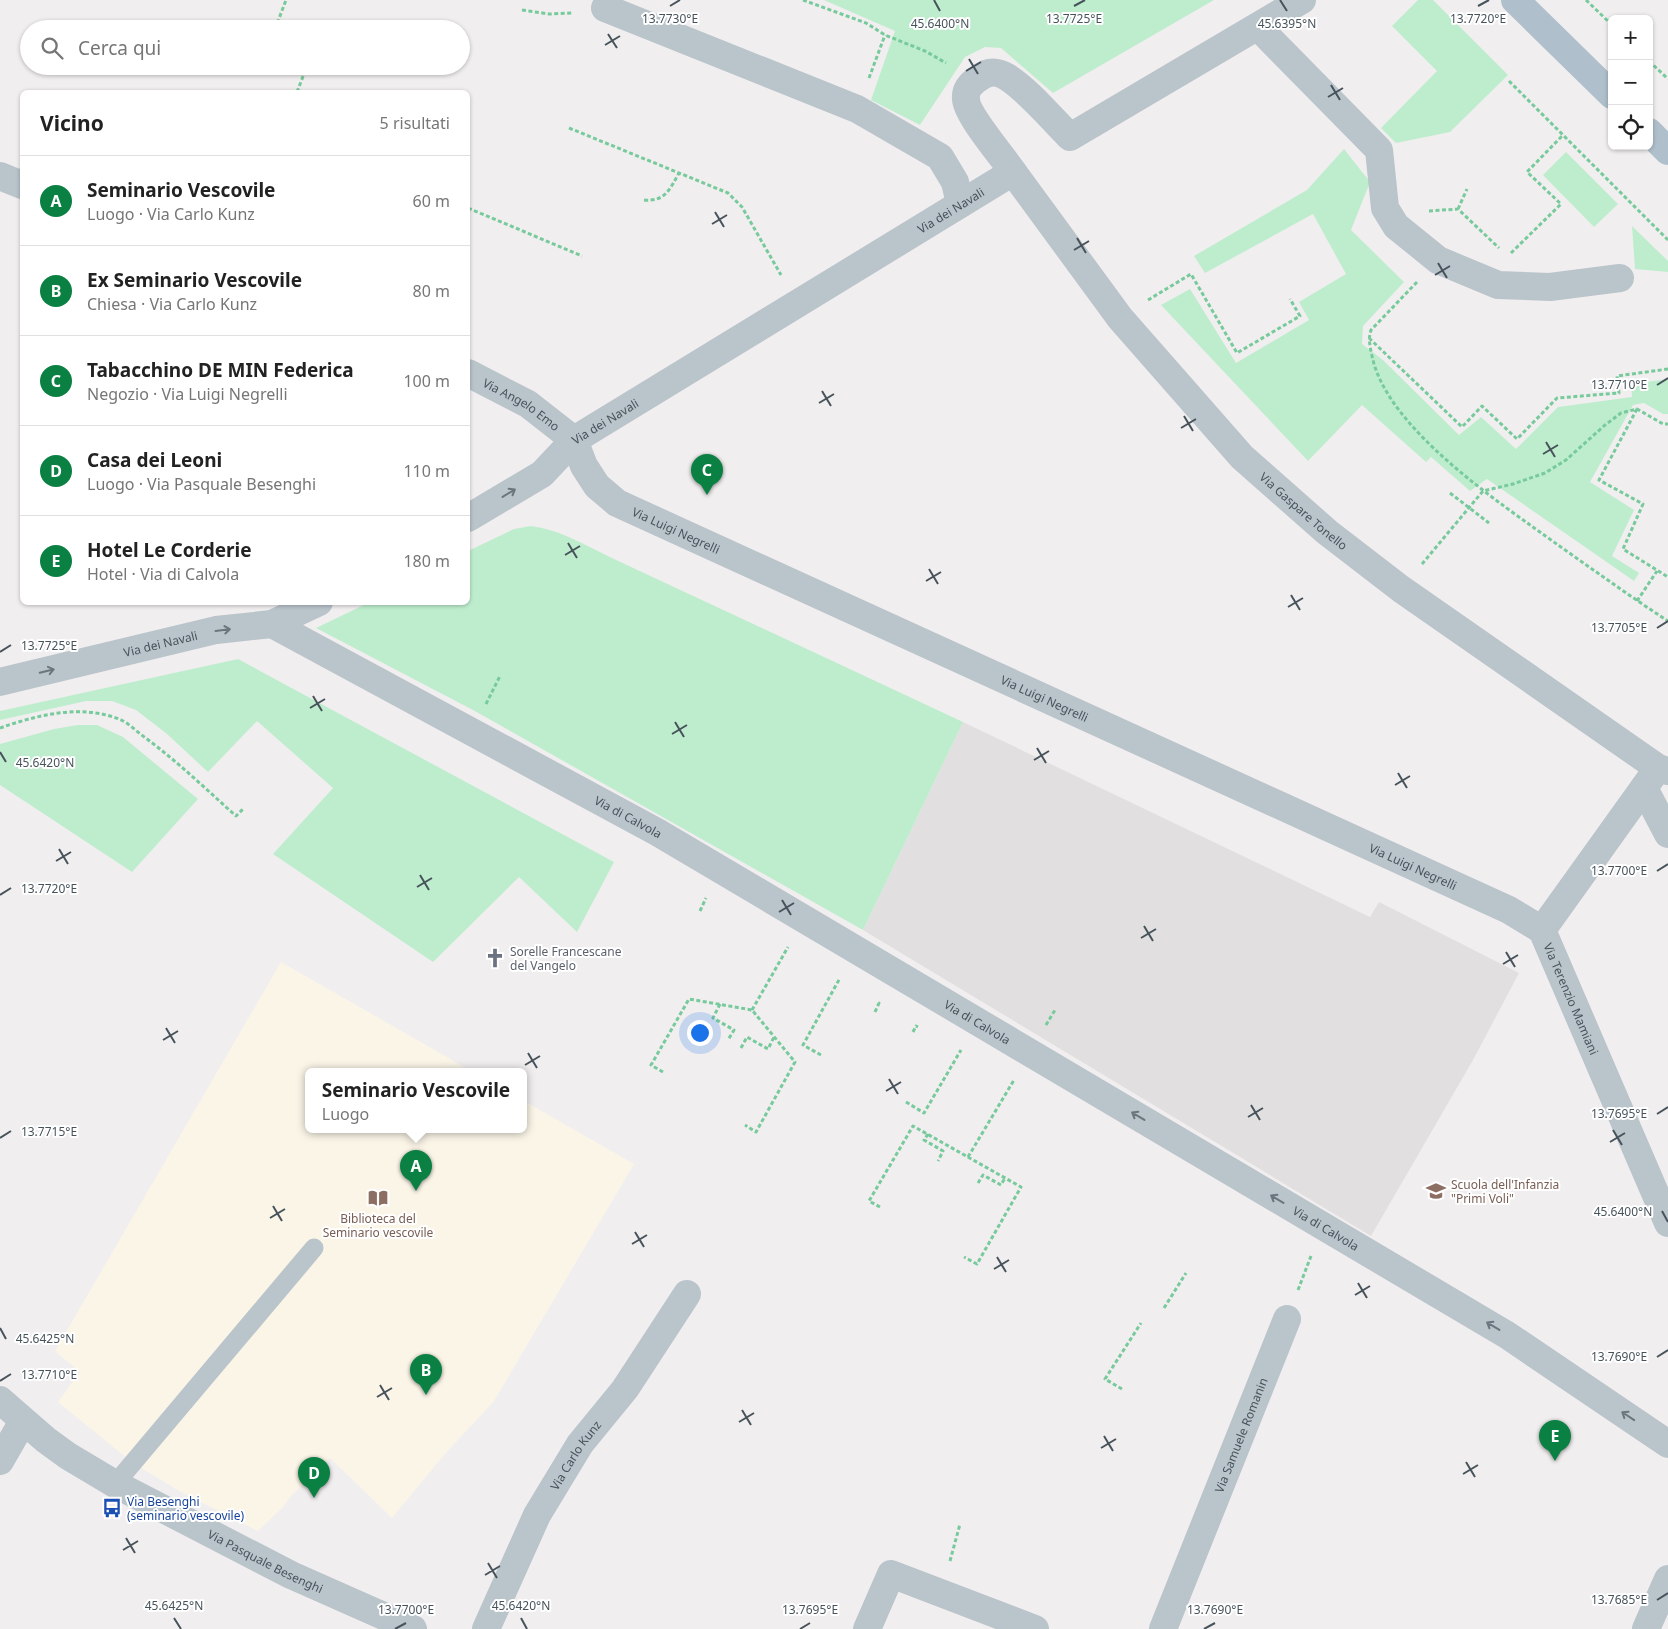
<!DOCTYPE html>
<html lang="it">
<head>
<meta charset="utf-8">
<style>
  body { margin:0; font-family:"Noto Sans",sans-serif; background:#f6f6f6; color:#222 }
  .controls { position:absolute; right:15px; top:15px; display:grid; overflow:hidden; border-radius:8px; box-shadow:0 1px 4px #0004 }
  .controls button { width:45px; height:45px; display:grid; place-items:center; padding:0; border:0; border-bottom:1px solid #e0e0e0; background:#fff; color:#222; font:25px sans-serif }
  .you { position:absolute; left:699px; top:1032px; width:18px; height:18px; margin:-12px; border:4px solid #fff; border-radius:50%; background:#1a73e8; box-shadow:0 0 0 8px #1a73e833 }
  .badge { display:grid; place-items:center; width:32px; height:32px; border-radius:50%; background:#0b8043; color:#fff; font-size:16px; font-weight:700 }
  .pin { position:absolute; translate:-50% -41px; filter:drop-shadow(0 1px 2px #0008) }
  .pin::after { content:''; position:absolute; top:26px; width:18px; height:15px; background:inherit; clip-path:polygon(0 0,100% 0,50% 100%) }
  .popup { position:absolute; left:305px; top:1068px; width:222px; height:65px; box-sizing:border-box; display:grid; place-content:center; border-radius:8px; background:#fff; filter:drop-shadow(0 1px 4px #0005); font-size:16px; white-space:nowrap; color:#767676 }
  .popup b { font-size:19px; color:#222 }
  .popup::after { content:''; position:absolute; left:50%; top:100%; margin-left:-10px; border:10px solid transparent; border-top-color:#fff }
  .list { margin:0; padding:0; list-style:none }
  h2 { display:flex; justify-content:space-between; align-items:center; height:65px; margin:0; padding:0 20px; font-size:21px }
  h2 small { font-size:16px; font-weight:400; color:#767676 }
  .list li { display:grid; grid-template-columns:32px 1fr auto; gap:15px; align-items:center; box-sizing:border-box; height:90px; padding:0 20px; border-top:1px solid #e0e0e0 }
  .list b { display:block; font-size:19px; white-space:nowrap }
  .list p { margin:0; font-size:16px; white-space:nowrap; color:#767676 }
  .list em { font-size:16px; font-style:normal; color:#767676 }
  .icon { flex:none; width:28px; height:28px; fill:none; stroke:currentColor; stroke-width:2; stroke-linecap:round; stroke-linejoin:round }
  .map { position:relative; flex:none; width:1668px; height:1629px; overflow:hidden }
  .search { position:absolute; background:#fff; box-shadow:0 1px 4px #0004; left:20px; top:20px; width:450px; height:55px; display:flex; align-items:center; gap:12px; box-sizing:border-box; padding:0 18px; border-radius:28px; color:#767676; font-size:19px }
  .panel { position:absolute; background:#fff; box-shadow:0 1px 4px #0004; left:20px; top:90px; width:450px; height:515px; border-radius:8px }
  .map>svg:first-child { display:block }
</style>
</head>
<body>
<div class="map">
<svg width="1668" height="1629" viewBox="0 0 1668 1629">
  <rect width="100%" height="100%" fill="#f1eeef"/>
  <path fill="#fbf5e8" d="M281 962 473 1072H308V1130H524V1101L634 1164 494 1401 443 1456 392 1518 330 1458 292 1495 283 1507 258 1531 181 1492 133 1463 58 1402 80 1372 55 1351Z"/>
  <path fill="#e2dfe0" d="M963 722 1370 917 1379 902 1519 973 1473 1060 1371 1236 863 930Z"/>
  <path fill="#beedce" d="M824 0H1214L1053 93 1001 48 985 47 965 57 920 125 871 100 895 31Z
    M1418 0H1433L1508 75 1450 132 1396 143 1381 128 1437 71 1392 26Z
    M1344 149 1370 182 1351 230 1404 282 1363 326 1362 344 1383 360 1459 435 1481 417 1516 449 1558 407 1632 397 1631 384 1668 379V414H1663L1644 403 1633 405 1590 482 1634 510 1612 556 1639 573 1634 581 1487 479 1470 491 1431 457 1426 462 1362 405 1308 461 1161 305 1190 289 1236 363 1309 320 1299 302 1346 274 1313 214 1205 273 1194 256 1307 190Z
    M1566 152 1618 204 1594 227 1543 175Z
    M1632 226 1668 261V272L1635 269Z
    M531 526C561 530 587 546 614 559L963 722 863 930 473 710 316 628 368 603 468 602V551L514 529Z
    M238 659 614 862 577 932 519 877 433 962 273 854 333 788 257 721 208 772 167 734 136 710 112 701H86L0 720V711Z
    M78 725H97L123 737 198 799 132 872 0 785V744L54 729Z"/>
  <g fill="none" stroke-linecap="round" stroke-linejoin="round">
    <path stroke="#77ca9c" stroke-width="3" stroke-dasharray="4 2.5" stroke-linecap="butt" d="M803 0 866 23 885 35 925 51 946 63
      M1586 0 1612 25
      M522 10 549 14 573 13
      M275 29 286 0
      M1649 61 1668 79
      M869 78 885 35
      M1509 81 1668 240
      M297 92 307 66
      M569 128 728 193 742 207 781 275
      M644 200C665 202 670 189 679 173
      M468 208 582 256
      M1458 209 1467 189
      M1429 211 1458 209 1499 248
      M1511 253 1561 204 1527 172 1563 135
      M1417 282 1371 330C1368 339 1370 346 1372 356 1387 429 1500 503 1558 545 1595 571 1631 597 1668 621
      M1148 300 1191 274 1237 353 1300 316 1290 299
      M1369 338 1462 427 1482 406 1517 439 1557 398 1619 393 1617 376 1668 369
      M1637 409 1599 480 1643 504 1623 549 1668 577
      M1450 493 1489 523
      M1422 564 1483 491 1513 484 1545 473 1566 460 1605 425 1621 413 1637 409 1663 424H1668
      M1637 601 1657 571
      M486 704 500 676
      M0 728C37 715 81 704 119 719 129 723 138 733 147 739 179 763 207 790 236 816L243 809
      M700 911 706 898
      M720 1004 713 1018 734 1030 728 1040
      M752 1010 788 947
      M875 1012 879 1003 876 1002
      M1046 1025 1055 1010
      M913 1032 916 1026 918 1027
      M741 1048 747 1037 768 1049 774 1037
      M821 1055 803 1045 840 978
      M663 1072 651 1065 689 999 752 1010 795 1062 756 1132 745 1125
      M906 1102 924 1113 961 1050
      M928 1134 924 1140 943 1151 938 1161
      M968 1157 1014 1080
      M978 1183 983 1175 1001 1185 1005 1178
      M880 1207 869 1201 913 1126 1021 1187 977 1264 964 1257
      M1298 1290 1311 1256
      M1164 1308 1186 1273
      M1122 1389 1105 1379 1141 1323
      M950 1561 960 1524"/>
    <path stroke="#bac4cb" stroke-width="19" d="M115 1484 314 1248"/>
    <g stroke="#bac4cb" stroke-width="28">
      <path d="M605 8 857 109 940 157 955 182 960 204"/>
      <path d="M1258 27 1379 150 1385 208 1396 226 1438 260 1498 285 1550 287 1620 278"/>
      <path id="s1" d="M1013 172 1120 318 1242 457 1327 532 1401 589 1658 768 1668 771"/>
      <path d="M0 176 22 185"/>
      <path id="s2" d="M468 373 528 404 574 440 584 466 597 486 617 503 1509 910 1542 930"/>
      <path id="s3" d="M468 518 542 474 574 440 1013 172C1003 157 966 114 966 99 965 89 971 83 979 78 988 71 997 71 1007 77 1028 90 1052 119 1070 137L1302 0"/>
      <path id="s4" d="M272 624 657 832 1507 1335 1668 1444"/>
      <path id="s5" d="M0 682 216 630 272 624 319 602"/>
      <path id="s6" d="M1658 768 1542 930 1668 1223"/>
      <path d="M1644 788 1668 834"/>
      <path d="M0 1461 23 1421"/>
      <path id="s7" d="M486 1629 537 1515 580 1444 625 1389 687 1294"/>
      <path d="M867 1629 891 1574 1035 1629"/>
      <path id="s8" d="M1163 1629 1287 1319"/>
      <path d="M1646 1629 1668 1579"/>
    </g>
    <path stroke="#bac4cb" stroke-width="28" id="s9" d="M0 1400 46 1440 68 1456 115 1484 291 1575 413 1629"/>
    <path stroke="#afc0cc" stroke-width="28" d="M1515 0 1612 95
      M1649 132 1668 151"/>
  </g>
  <defs><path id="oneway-shaft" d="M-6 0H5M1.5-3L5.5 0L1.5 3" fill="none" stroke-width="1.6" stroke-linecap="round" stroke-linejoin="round" transform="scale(1.25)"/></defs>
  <g stroke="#6a757d">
    <use href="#oneway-shaft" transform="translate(509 493) rotate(-31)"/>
    <use href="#oneway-shaft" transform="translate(223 630) rotate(-7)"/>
    <use href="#oneway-shaft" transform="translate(47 671) rotate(-14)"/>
    <use href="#oneway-shaft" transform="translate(1138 1116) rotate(-149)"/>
    <use href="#oneway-shaft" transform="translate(1277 1199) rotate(-149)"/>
    <use href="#oneway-shaft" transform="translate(1493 1326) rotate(-149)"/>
    <use href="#oneway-shaft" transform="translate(1628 1416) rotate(-146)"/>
  </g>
  <path fill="none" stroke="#47535b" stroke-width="2" d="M934 0 940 11M1280 0 1287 11M670 6 680 0M1074 6 1085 0M1478 6 1489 0M608 34 617 48M605 45 620 36M969 59 978 74M966 71 981 62M1331 85 1340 100M1328 97 1343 88M715 212 724 227M712 224 727 215M1077 238 1086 253M1074 250 1089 241M1438 263 1447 278M1435 275 1450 266M1657 385 1668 378M822 391 831 406M819 403 834 394M1184 416 1193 431M1181 428 1196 419M1546 442 1555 457M1543 454 1558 445M568 543 577 558M565 555 580 546M929 569 938 584M926 581 941 572M1291 595 1300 610M1288 607 1303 598M1657 628 1668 621M0 652 11 645M313 696 322 711M310 708 325 699M675 722 684 737M672 734 687 725M1037 748 1046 763M0 752 6 762M1034 760 1049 751M1398 773 1407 788M1395 785 1410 776M59 849 68 864M56 861 71 852M1657 871 1668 864M420 875 429 890M417 887 432 878M0 895 11 888M782 900 791 915M779 912 794 903M1144 926 1153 941M1141 938 1156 929M1506 952 1515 967M1503 964 1518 955M166 1028 175 1043M163 1040 178 1031M528 1053 537 1068M525 1065 540 1056M889 1079 898 1094M886 1091 901 1082M1251 1105 1260 1120M1657 1114 1668 1107M1248 1117 1263 1108M1613 1130 1622 1145M0 1138 11 1131M1610 1142 1625 1133M273 1206 282 1221M1662 1211 1668 1222M270 1218 285 1209M635 1232 644 1247M632 1244 647 1235M997 1257 1006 1272M994 1269 1009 1260M1358 1283 1367 1298M1355 1295 1370 1286M0 1328 6 1339M1657 1357 1668 1350M0 1381 11 1374M380 1385 389 1400M377 1397 392 1388M742 1410 751 1425M739 1422 754 1413M1104 1436 1113 1451M1101 1448 1116 1439M1466 1462 1475 1477M1463 1474 1478 1465M126 1538 135 1553M123 1550 138 1541M488 1563 497 1578M485 1575 500 1566M1657 1600 1668 1593M174 1618 181 1629M521 1618 527 1629M395 1629 406 1623M800 1629 810 1623M1204 1629 1215 1623"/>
  <defs>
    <symbol id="church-bare" viewBox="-9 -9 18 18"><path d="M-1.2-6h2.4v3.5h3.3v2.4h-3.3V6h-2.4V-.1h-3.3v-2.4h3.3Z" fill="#6b7280" stroke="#fff" stroke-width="2.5" paint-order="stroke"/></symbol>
    <symbol id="school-bare" viewBox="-9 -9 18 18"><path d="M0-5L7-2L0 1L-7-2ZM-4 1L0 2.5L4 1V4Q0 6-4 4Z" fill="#8d6e63" stroke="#fff" stroke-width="2.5" paint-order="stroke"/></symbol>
    <symbol id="library-bare" viewBox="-9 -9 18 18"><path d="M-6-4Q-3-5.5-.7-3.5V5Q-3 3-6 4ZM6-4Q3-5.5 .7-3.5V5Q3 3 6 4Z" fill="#8d6e63" stroke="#fff" stroke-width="2.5" paint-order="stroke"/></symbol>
    <symbol id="bus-bare" viewBox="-9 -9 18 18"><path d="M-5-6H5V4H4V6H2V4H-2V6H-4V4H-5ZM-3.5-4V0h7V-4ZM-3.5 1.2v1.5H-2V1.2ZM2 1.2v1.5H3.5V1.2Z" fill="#1a4fb4" stroke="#fff" stroke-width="2.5" paint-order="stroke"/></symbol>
  </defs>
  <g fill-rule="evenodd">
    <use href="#church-bare" x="481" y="944" width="28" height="28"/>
    <use href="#school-bare" x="1422" y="1177" width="28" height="28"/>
    <use href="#library-bare" x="364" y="1184" width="28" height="28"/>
    <use href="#bus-bare" x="98" y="1494" width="28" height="28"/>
  </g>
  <g text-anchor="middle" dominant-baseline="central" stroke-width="4" stroke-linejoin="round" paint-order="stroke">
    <g font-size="12" fill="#47535b" stroke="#fff">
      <text stroke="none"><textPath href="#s3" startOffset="574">Via dei Navali</textPath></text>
      <text stroke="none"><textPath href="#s2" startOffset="62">Via Angelo Emo</textPath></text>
      <text stroke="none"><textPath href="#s3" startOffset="169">Via dei Navali</textPath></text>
      <text stroke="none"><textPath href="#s1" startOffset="448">Via Gaspare Tonello</textPath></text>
      <text stroke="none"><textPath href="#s2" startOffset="269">Via Luigi Negrelli</textPath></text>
      <text stroke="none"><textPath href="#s5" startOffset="165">Via dei Navali</textPath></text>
      <text stroke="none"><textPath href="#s2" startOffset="674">Via Luigi Negrelli</textPath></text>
      <text stroke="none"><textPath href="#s4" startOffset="405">Via di Calvola</textPath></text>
      <text stroke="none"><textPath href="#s2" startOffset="1079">Via Luigi Negrelli</textPath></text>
      <text stroke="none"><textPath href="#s6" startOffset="274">Via Terenzio Mamiani</textPath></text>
      <text stroke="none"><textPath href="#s4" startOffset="810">Via di Calvola</textPath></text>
      <text stroke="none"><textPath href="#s4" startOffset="1215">Via di Calvola</textPath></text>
      <text stroke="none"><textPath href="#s8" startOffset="209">Via Samuele Romanin</textPath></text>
      <text stroke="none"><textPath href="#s7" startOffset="196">Via Carlo Kunz</textPath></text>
      <text stroke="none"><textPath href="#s9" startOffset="312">Via Pasquale Besenghi</textPath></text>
    </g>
    <g font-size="12" fill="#5b616d" stroke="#fff" text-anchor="start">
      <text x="510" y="951">Sorelle Francescane<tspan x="510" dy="14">del Vangelo</tspan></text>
    </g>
    <g font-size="12" fill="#785e54" stroke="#fff" text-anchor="start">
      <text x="1451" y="1184">Scuola dell'Infanzia<tspan x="1451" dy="14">"Primi Voli"</tspan></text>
      <text x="378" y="1218" text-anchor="middle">Biblioteca del<tspan x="378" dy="14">Seminario vescovile</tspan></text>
    </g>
    <g font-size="12" fill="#164399" stroke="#fff" text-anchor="start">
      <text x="127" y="1501">Via Besenghi<tspan x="127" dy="14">(seminario vescovile)</tspan></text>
    </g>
  </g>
  <g font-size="12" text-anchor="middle" fill="#47535b" stroke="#fff" stroke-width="4" stroke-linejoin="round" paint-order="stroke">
    <text x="1478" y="23">13.7720°E</text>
    <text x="670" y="23">13.7730°E</text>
    <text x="1074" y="23">13.7725°E</text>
    <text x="940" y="28">45.6400°N</text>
    <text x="1287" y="28">45.6395°N</text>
    <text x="1619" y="389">13.7710°E</text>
    <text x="1619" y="632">13.7705°E</text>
    <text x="49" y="650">13.7725°E</text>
    <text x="45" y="767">45.6420°N</text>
    <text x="1619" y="875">13.7700°E</text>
    <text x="49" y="893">13.7720°E</text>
    <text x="1619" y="1118">13.7695°E</text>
    <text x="49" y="1136">13.7715°E</text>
    <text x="1623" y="1216">45.6400°N</text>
    <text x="45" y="1343">45.6425°N</text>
    <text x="1619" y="1361">13.7690°E</text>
    <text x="49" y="1379">13.7710°E</text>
    <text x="1619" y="1604">13.7685°E</text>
    <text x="174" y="1610">45.6425°N</text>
    <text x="521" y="1610">45.6420°N</text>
    <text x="406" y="1614">13.7700°E</text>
    <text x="810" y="1614">13.7695°E</text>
    <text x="1215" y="1614">13.7690°E</text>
  </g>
</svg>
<div class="controls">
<button>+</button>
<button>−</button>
<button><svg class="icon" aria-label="locate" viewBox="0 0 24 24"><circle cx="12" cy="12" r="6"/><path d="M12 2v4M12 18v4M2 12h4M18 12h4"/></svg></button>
</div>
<div class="you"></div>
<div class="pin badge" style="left:416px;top:1191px">A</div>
<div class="popup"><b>Seminario Vescovile</b>Luogo</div>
<div class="pin badge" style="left:426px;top:1395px">B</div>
<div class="pin badge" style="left:707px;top:495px">C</div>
<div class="pin badge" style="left:314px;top:1498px">D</div>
<div class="pin badge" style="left:1555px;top:1461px">E</div>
<div class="search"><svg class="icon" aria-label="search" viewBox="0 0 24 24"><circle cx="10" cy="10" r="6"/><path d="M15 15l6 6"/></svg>Cerca qui</div>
<section class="panel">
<h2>Vicino<small>5 risultati</small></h2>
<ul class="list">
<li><span class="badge">A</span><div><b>Seminario Vescovile</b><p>Luogo · Via Carlo Kunz</p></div><em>60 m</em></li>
<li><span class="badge">B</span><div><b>Ex Seminario Vescovile</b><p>Chiesa · Via Carlo Kunz</p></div><em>80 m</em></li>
<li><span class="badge">C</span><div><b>Tabacchino DE MIN Federica</b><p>Negozio · Via Luigi Negrelli</p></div><em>100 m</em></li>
<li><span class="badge">D</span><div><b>Casa dei Leoni</b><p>Luogo · Via Pasquale Besenghi</p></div><em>110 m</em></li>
<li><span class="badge">E</span><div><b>Hotel Le Corderie</b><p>Hotel · Via di Calvola</p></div><em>180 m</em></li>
</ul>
</section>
</div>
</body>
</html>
